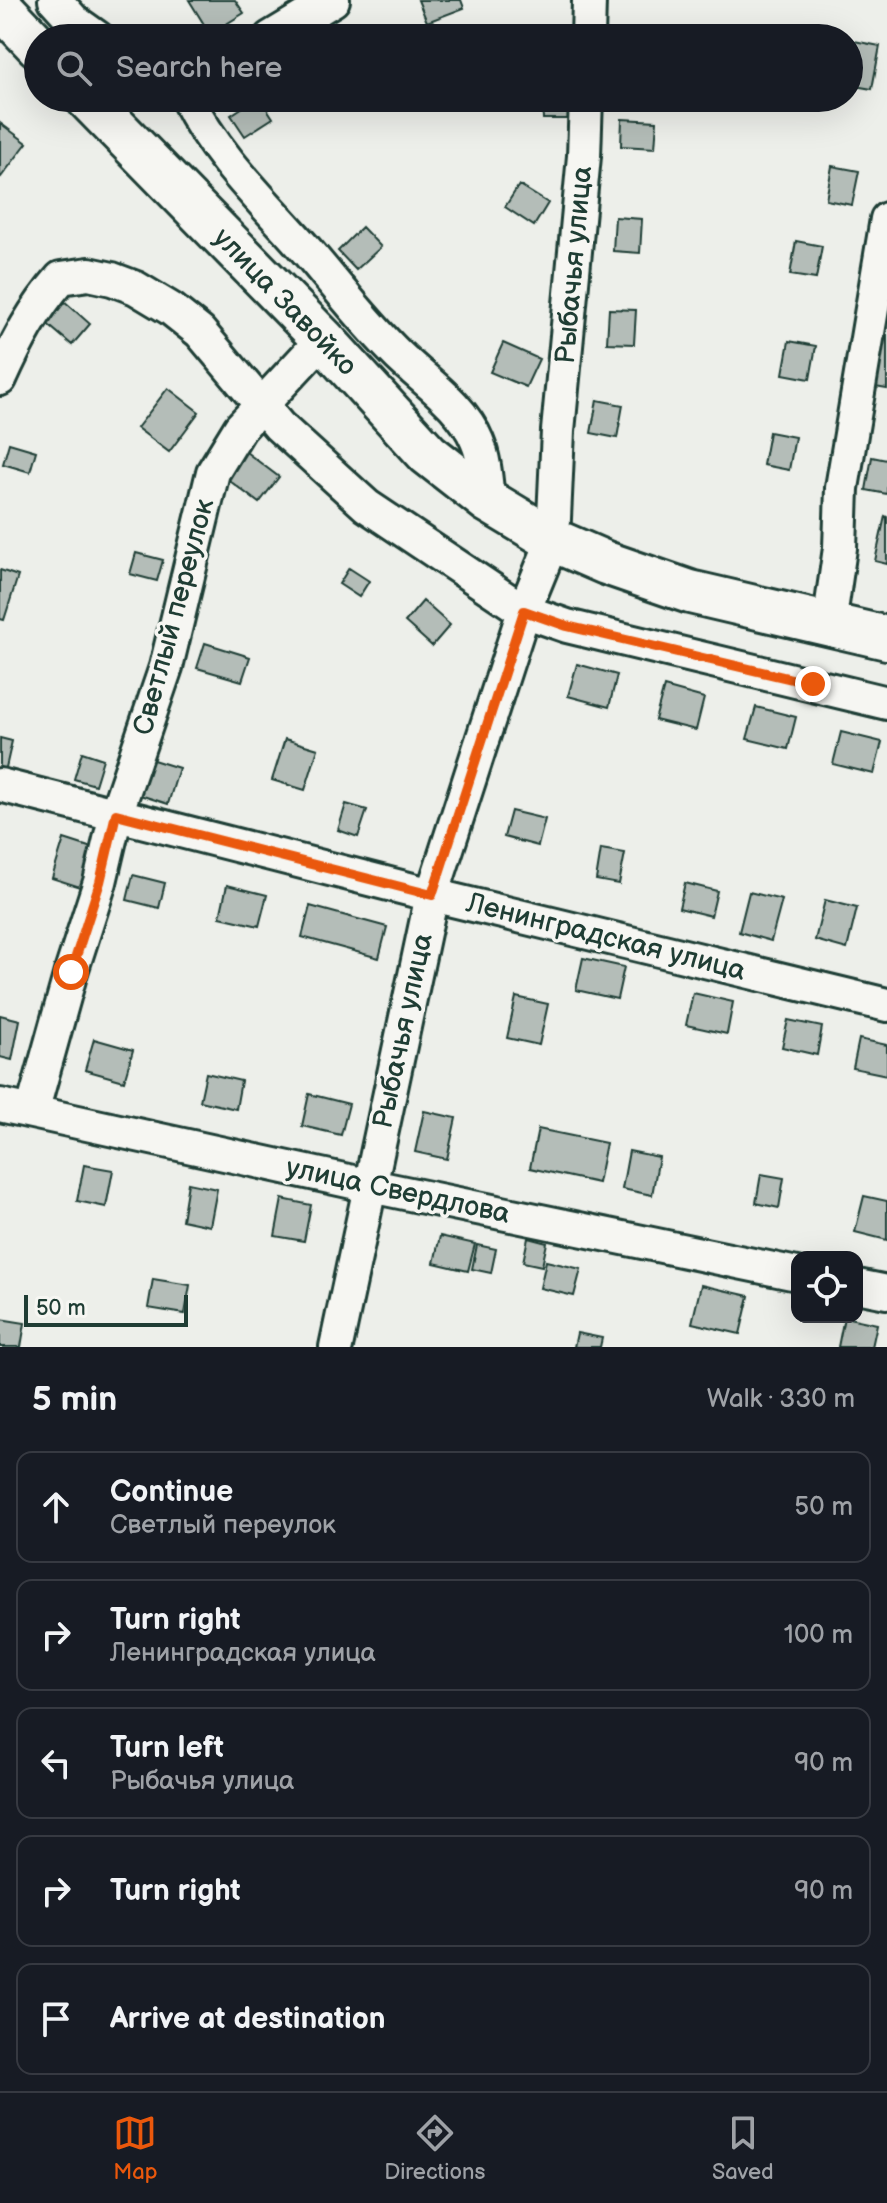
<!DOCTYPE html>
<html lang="en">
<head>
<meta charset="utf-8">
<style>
  body { margin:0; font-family:"Balsamiq Sans",sans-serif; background:#20242c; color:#f1f3f6 }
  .controls { position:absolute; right:24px; bottom:24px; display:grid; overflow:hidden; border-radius:16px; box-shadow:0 8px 32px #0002 }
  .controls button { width:72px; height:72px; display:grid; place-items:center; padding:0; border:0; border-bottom:2px solid #363941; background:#171b24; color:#f1f3f6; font:40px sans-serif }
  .scale { position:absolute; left:24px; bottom:20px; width:164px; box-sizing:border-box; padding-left:8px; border:4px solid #1f3d34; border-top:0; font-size:22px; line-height:28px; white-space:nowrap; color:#1f3d34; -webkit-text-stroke:6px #f6f6f2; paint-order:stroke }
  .stop { position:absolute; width:24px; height:24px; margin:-18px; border:6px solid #ea580c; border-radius:50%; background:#fff }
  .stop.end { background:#ea580c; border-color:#fff; box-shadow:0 2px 8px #0008 }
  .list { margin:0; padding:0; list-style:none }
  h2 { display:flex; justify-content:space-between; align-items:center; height:104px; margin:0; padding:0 32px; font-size:34px }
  h2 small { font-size:26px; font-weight:400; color:#9ea1a6 }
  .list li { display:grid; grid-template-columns:52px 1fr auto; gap:24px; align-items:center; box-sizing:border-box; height:112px; margin:0 16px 16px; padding:0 16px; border:2px solid #363941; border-radius:16px }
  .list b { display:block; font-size:30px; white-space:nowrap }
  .list p { margin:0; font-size:26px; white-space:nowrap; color:#9ea1a6 }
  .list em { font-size:26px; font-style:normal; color:#9ea1a6 }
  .icon { flex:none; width:44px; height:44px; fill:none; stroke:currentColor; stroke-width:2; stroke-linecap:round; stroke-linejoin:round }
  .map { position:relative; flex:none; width:887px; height:1347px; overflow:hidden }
  .search { position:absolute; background:#171b24; box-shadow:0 8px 32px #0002; left:24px; right:24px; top:24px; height:88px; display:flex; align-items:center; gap:20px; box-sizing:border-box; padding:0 28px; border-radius:44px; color:#9ea1a6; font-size:30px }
  .sheet { height:744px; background:#171b24 }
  nav { display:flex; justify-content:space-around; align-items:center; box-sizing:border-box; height:112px; border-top:2px solid #363941; background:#171b24; font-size:22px; color:#9ea1a6 }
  nav a { display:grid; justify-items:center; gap:4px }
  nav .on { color:#ea580c }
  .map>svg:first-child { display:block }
</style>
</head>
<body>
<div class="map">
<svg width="887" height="1347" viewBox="0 0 887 1347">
  <rect width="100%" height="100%" fill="#edefea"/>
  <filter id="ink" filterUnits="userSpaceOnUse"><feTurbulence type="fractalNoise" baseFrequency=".0125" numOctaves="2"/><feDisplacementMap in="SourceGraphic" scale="16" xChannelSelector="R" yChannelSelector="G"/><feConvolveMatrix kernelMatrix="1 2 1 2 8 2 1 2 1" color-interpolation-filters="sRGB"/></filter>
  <g filter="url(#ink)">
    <path fill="#b4bdb8" stroke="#1f3d34" stroke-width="2" d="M189 0H235L244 13 210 34Z
      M418 0H461L464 8 427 22Z
      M849 40 880 46 872 89 849 85Z
      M257 98H260L273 118 245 136 231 115Z
      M542 100H575V119H543Z
      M622 119 657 121 655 148 621 146Z
      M0 123 27 143 1 177 0 176Z
      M832 166 859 171 852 205 826 200Z
      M519 185 548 203 534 226 505 207Z
      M615 217 642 219 640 253 613 251Z
      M362 227 381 247 356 270 338 251Z
      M796 241 822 246 816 279 790 275Z
      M63 300 90 324 72 345 45 322Z
      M609 309 636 310 634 344 607 343Z
      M885 335H887V389L875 387Z
      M789 341 816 346 810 379 783 374Z
      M503 343 539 359 526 387 490 372Z
      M168 388 199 412 169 452 137 428Z
      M597 400 623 405 617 438 591 433Z
      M769 432 795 437 789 470 763 465Z
      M9 443 36 451 30 472 3 464Z
      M246 452 279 477 259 503 226 478Z
      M872 457 887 460V494L866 490Z
      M885 516 887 517V564L875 561Z
      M136 553 163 560 157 581 130 574Z
      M349 568 369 581 359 597 339 584Z
      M0 570 18 576 4 620 0 619Z
      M423 601 450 625 432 646 405 622Z
      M205 643 250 657 242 681 197 668Z
      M577 664 617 675 609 707 568 696Z
      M664 687 704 698 696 730 655 720Z
      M756 707 796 717 788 749 747 739Z
      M841 732 882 742 874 774 833 764Z
      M0 738 12 741 5 772 0 771Z
      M285 739 318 749 305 790 272 780Z
      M82 752 103 759 95 785 74 779Z
      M150 759 179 768 168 804 140 795Z
      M346 804 367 810 358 837 338 830Z
      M511 811 545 819 538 846 504 837Z
      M64 839 95 849 83 888 52 878Z
      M601 849 625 853 619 884 596 880Z
      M133 875 165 883 159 908 127 900Z
      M685 883 717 891 711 916 679 908Z
      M227 885 267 895 259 926 220 917Z
      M749 892 782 900 771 941 739 932Z
      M825 900 857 908 847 949 815 940Z
      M310 906 387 927 379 958 302 937Z
      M583 958 624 967 617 999 576 990Z
      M693 993 733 1002 727 1034 686 1025Z
      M516 997 548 1004 539 1045 507 1038Z
      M0 1015 20 1020 12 1060 0 1057Z
      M788 1020 822 1027 817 1055 782 1047Z
      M94 1039 133 1050 124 1081 85 1070Z
      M859 1039 887 1045V1075L853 1068Z
      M206 1073 241 1081 236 1109 200 1101Z
      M309 1094 349 1104 341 1135 302 1126Z
      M424 1111 456 1118 447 1159 415 1152Z
      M538 1129 606 1143 598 1183 530 1168Z
      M629 1151 659 1157 652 1195 622 1189Z
      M84 1165 113 1170 106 1207 77 1201Z
      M761 1174 784 1178 779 1208 756 1203Z
      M188 1183 217 1189 210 1226 182 1220Z
      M864 1196 887 1201V1240L855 1232Z
      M282 1199 311 1205 304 1241 275 1236Z
      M440 1236 475 1244 468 1271 434 1263Z
      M528 1238 547 1243 542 1266 523 1262Z
      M477 1245 496 1249 491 1273 472 1269Z
      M546 1261 581 1269 574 1296 540 1288Z
      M153 1279 190 1285 185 1314 148 1308Z
      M701 1285 749 1296 740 1334 692 1323Z
      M844 1317 877 1324 872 1347H838Z
      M0 1319 25 1323 21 1347H0Z
      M577 1333 602 1338 600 1347H574Z"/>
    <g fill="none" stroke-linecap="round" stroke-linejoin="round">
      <defs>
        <path id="minor" d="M55 0 74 21 98 38
          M270 38 333 0
          M588 38 589 0
          M187 98C215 156 265 203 307 251 337 286 366 324 399 356 426 382 463 406 477 441 485 460 486 481 488 501
          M0 379C17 341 34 309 61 278L89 274 112 279 136 288 171 309 200 332 279 426 367 506 524 611 567 626 887 703
          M829 625 840 548 842 488 887 219
          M0 785 432 895 887 1005
          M0 1105 371 1186 797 1274
          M32 1112 71 972 100 882 116 814 166 667 213 472 240 428 323 339
          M857 1286 887 1292
          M336 1347 432 895 524 611 553 540 558 431 584 156 586 98"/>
        <path id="major" d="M0 6 38 46
          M87 98 323 339 428 454 488 501 553 540 606 563 690 592 887 638"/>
      </defs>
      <use href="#minor" stroke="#1f3d34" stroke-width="38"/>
      <use href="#major" stroke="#1f3d34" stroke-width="48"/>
      <use href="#minor" stroke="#f6f6f2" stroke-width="32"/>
      <use href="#major" stroke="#f6f6f2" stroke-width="42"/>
    </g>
  </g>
  <g fill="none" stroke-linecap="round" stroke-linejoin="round" filter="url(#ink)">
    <path stroke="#ea580c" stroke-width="10" d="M71 972 100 882 116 814 432 895 524 611 567 626 813 684"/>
  </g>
  <g text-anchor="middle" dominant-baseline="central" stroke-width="7" stroke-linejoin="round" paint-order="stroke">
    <g font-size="28" fill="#1f3d34" stroke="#f6f6f2">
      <text transform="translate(574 265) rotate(-85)">Рыбачья улица</text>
      <text transform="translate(285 302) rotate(46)">улица Завойко</text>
      <text transform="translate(174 617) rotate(-75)">Светлый переулок</text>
      <text transform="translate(606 937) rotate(14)">Ленинградская улица</text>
      <text transform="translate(403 1031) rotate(-78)">Рыбачья улица</text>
      <text transform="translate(398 1191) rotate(12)">улица Свердлова</text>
    </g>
  </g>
</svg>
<div class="controls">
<button><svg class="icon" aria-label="locate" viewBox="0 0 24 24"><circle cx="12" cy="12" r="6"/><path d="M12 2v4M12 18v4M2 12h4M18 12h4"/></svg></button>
</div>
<div class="scale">50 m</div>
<div class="stop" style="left:71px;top:972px"></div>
<div class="stop end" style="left:813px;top:684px"></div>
<div class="search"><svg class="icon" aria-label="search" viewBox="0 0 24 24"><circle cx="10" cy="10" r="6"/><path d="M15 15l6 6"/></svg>Search here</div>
</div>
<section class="sheet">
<h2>5 min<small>Walk · 330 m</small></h2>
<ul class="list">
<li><svg class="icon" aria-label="ahead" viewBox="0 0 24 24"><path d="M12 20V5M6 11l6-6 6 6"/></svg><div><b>Continue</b><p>Светлый переулок</p></div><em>50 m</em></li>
<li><svg class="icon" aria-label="right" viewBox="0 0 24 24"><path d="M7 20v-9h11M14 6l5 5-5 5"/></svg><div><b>Turn right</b><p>Ленинградская улица</p></div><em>100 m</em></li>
<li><svg class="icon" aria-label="left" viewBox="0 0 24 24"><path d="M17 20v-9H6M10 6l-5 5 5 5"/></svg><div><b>Turn left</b><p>Рыбачья улица</p></div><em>90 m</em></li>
<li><svg class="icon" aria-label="right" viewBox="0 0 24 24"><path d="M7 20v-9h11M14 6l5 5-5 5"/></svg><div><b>Turn right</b></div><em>90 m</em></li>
<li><svg class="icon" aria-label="arrive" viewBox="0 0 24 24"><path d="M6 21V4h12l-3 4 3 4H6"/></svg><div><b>Arrive at destination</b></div></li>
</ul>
</section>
<nav>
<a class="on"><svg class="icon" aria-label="map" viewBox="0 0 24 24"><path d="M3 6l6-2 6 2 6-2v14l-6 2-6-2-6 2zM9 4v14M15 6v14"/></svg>Map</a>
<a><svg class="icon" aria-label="directions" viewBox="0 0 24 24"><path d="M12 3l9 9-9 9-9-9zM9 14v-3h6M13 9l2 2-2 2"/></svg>Directions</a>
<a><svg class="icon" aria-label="saved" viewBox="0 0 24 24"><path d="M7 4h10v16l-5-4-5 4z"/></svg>Saved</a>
</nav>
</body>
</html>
